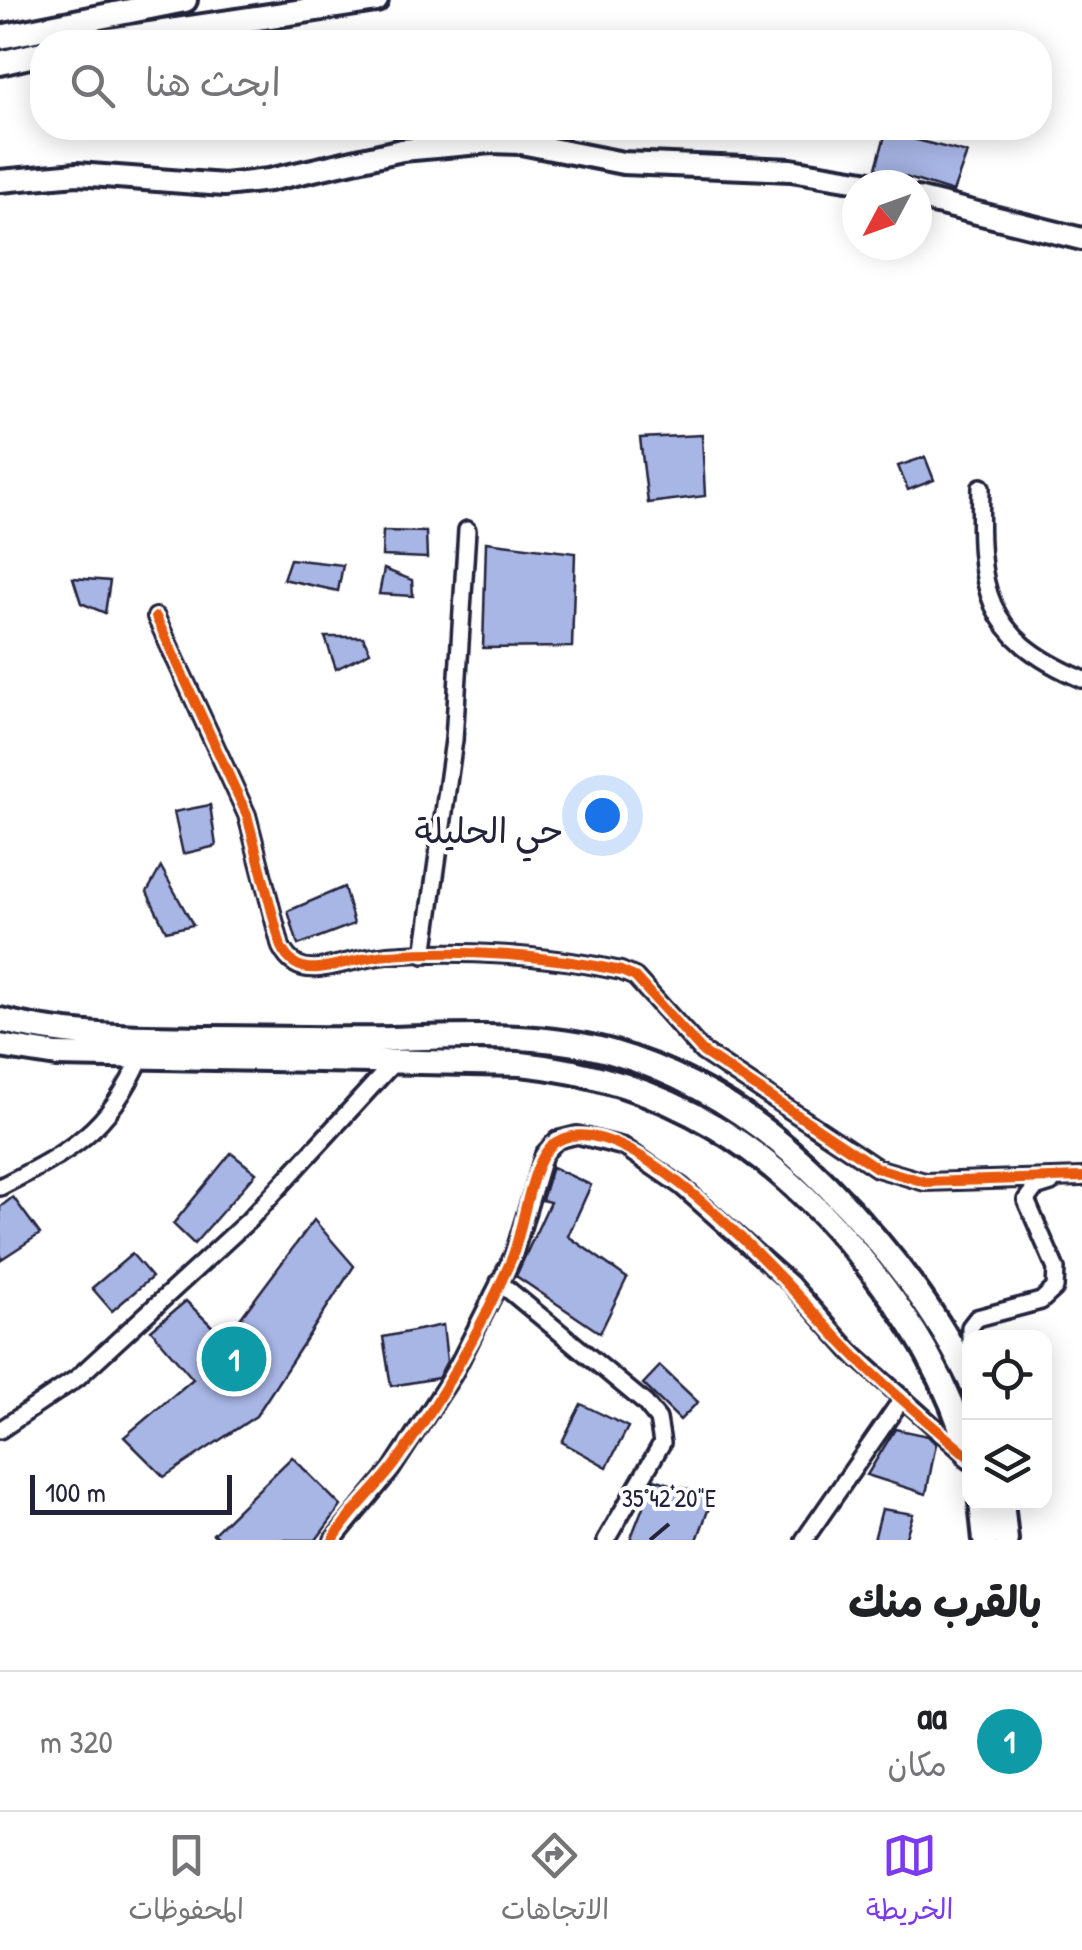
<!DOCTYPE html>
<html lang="ar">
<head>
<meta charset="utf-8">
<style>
  body { margin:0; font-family:"Patrick Hand","Playpen Sans Arabic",sans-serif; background:#f6f6f6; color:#202124; direction:rtl }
  .controls { position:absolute; right:30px; bottom:30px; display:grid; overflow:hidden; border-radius:20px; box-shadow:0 5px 25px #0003 }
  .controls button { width:90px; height:90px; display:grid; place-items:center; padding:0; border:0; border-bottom:2px solid #e0e0e0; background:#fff; color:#202124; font:50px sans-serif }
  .compass { position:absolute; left:842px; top:170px; width:90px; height:90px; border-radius:50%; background:#fff; box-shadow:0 5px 25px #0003; rotate:229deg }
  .scale { position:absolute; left:30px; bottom:25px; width:202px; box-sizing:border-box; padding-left:10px; border:5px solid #22223b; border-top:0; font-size:28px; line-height:35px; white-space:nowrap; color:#22223b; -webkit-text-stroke:8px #fff; paint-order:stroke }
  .you { position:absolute; left:602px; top:815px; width:35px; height:35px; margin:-25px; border:8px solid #fff; border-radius:50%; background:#1a73e8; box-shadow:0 0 0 15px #1a73e833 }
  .badge { display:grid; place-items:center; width:65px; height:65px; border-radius:50%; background:#7c3aed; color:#fff; font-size:32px; font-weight:700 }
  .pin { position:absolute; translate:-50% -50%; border:5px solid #fff; box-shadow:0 2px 10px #0006 }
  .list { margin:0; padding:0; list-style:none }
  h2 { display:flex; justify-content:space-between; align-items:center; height:130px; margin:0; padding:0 40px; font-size:42px }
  h2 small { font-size:32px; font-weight:400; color:#757577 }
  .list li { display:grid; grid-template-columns:65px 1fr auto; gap:30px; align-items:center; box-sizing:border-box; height:140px; padding:0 40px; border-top:2px solid #e0e0e0 }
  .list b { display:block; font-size:38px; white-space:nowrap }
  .list p { margin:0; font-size:32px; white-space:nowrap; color:#757577 }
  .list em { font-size:32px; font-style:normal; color:#757577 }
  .icon { flex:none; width:55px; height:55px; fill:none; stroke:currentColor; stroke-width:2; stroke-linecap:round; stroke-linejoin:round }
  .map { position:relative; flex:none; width:1082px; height:1540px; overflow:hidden; direction:ltr }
  .search { position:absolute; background:#fff; box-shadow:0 5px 25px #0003; left:30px; right:30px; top:30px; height:110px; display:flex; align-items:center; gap:25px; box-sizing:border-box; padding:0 35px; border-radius:40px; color:#757577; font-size:38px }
  .sheet { height:270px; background:#fff }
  nav { display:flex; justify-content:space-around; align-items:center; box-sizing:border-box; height:140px; border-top:2px solid #e0e0e0; background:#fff; font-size:28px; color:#757577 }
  nav a { display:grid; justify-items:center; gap:5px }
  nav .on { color:#7c3aed }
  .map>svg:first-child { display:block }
</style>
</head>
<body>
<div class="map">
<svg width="1082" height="1540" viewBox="0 0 1082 1540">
  <rect width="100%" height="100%" fill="#fff"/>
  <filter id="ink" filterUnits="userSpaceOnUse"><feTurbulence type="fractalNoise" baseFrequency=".01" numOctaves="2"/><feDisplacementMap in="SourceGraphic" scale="20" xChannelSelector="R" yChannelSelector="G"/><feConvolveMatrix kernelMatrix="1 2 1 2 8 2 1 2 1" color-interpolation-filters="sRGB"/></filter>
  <g filter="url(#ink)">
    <path fill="#a8b6e6" stroke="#22223b" stroke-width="2.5" d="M886 132 967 153 953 192 876 168Z
      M702 435 705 496 648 503 640 438Z
      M925 457 934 480 908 490 898 466Z
      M383 531 426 532 427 558 382 556Z
      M486 542 575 553 572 647 483 648Z
      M290 559 343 565 338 591 283 579Z
      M384 569 412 580 413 596 379 594Z
      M73 578 110 581 105 613 81 603Z
      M325 637H363L370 652 336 669Z
      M210 805 216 846 183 854 174 812Z
      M161 867 193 925 166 931 147 892Z
      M344 887 354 924 298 945 288 911Z
      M231 1153 256 1173 194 1244 173 1224Z
      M552 1167 591 1185 568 1236 627 1278 600 1333 516 1276 550 1202 542 1200Z
      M13 1197 40 1234 0 1260V1207Z
      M314 1220 354 1266 256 1416 164 1477 124 1437 193 1379 151 1330 186 1301 225 1339Z
      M132 1254 152 1277 112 1311 92 1288Z
      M443 1325 447 1361 438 1378 391 1386 383 1337Z
      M660 1366 698 1402 680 1420 643 1384Z
      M581 1404 628 1427 607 1467 562 1442Z
      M895 1429 928 1436 936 1444 926 1494 867 1475Z
      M292 1457 341 1506 316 1540H222L213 1534Z
      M654 1479 713 1497 697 1540H630Z
      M882 1509 913 1514 905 1540H874Z"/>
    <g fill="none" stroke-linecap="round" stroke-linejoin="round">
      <defs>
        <path id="minor" d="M981 487C978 588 983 637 1082 679
          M156 617 247 815 281 947C289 963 301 970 319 968 342 965 364 957 388 955 463 949 548 955 621 971L635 977 703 1052 877 1168 925 1182 1082 1177
          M424 955 454 740 467 530
          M0 1187C69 1152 109 1131 141 1057
          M499 1282 645 1403 658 1419 662 1443 606 1540
          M970 1348V1327L977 1318 1041 1301 1055 1288 1056 1269 1026 1200 1035 1188 1051 1183
          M0 1430 77 1378 249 1220 396 1060
          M333 1540 391 1470 453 1375 514 1254 544 1154 557 1140 577 1135 624 1147 681 1186 790 1283 851 1352 966 1455
          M804 1540 902 1399"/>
        <path id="tertiary" d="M0 181 77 174 224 185 269 180 402 150 491 142 521 143 623 163 791 170 883 185
          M917 198 1082 239"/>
        <path id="secondary" d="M0 37 185 0
          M97 42 376 0
          M0 63 42 53
          M0 1020C70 1038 139 1037 211 1038 271 1038 332 1040 392 1039 463 1037 542 1032 611 1052 694 1076 767 1125 827 1186 884 1244 935 1308 970 1381
          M0 1046 57 1055 521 1064C668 1079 775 1149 866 1264 914 1324 949 1382 970 1457
          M981 1502 985 1540
          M1002 1502 1006 1540"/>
      </defs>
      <use href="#minor" stroke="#22223b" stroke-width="22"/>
      <use href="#tertiary" stroke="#22223b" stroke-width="28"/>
      <use href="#secondary" stroke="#22223b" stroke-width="30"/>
      <use href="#minor" stroke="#fff" stroke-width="15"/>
      <use href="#tertiary" stroke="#fff" stroke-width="20"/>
      <use href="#secondary" stroke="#fff" stroke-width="22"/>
      <defs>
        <path id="cycleway" d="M156 617 247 815 281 947C289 963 301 970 319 968 342 965 364 957 388 955 463 949 548 955 621 971L635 977 703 1052 877 1168 925 1182 1082 1177
          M333 1540C350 1511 376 1490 395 1464 440 1401 480 1331 511 1260 524 1231 529 1159 556 1142 629 1095 804 1305 851 1352 888 1390 930 1423 970 1458"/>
      </defs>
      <use href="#cycleway" stroke="#fff" stroke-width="16"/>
      <use href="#cycleway" stroke="#e8590c" stroke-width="10"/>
    </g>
  </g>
  <path fill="none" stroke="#22223b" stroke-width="4" d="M650 1540 669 1524"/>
  <g text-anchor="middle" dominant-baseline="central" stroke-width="8" stroke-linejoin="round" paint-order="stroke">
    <g font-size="35" fill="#22223b" stroke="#fff">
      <text x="489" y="830">حي الحليلة</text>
    </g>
  </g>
  <g font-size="25" text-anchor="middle" fill="#22223b" stroke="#fff" stroke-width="8" stroke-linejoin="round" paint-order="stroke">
    <text x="669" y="1507">35°42'20"E</text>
  </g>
</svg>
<div class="controls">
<button><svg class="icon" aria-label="locate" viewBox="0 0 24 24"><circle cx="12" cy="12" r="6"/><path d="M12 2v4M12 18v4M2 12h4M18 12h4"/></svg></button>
<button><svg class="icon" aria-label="layers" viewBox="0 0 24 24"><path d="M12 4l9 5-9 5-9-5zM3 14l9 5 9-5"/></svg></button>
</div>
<svg class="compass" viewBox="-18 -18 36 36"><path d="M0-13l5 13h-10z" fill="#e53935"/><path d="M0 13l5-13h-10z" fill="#757577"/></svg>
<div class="scale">100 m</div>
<div class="you"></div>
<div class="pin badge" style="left:234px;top:1359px;background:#0f9aa8">1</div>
<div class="search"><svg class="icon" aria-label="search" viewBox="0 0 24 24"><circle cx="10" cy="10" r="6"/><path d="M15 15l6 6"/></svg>ابحث هنا</div>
</div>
<section class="sheet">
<h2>بالقرب منك<small></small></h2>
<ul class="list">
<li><span class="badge" style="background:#0f9aa8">1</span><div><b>aa</b><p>مكان</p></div><em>320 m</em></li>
</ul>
</section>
<nav>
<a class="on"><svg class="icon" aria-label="map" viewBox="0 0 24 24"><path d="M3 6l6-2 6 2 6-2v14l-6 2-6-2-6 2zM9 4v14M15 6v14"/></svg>الخريطة</a>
<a><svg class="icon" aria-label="directions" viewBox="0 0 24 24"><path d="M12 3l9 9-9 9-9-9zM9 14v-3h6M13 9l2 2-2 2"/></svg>الاتجاهات</a>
<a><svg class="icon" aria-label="saved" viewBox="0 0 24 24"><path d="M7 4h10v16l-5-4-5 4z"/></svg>المحفوظات</a>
</nav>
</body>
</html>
